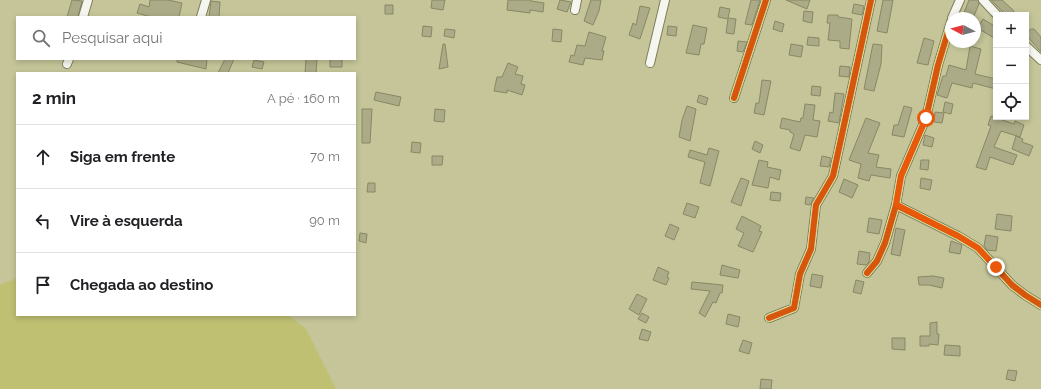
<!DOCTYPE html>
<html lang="pt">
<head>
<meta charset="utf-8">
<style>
  body { margin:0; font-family:Raleway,sans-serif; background:#f6f6f6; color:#202124 }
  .controls { position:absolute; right:12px; top:12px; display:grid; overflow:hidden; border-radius:0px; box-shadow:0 2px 6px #0003 }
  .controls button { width:36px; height:36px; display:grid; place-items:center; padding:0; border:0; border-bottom:1px solid #e0e0e0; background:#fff; color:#202124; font:20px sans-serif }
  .compass { position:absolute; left:945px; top:12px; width:36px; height:36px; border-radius:50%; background:#fff; box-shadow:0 2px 6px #0003; rotate:277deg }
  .stop { position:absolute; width:12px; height:12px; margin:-9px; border:3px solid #ea580c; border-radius:50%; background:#fff }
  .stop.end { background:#ea580c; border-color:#fff; box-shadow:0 1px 4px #0008 }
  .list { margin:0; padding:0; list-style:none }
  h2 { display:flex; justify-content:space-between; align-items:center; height:52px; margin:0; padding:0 16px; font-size:17px }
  h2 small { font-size:13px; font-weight:400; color:#757577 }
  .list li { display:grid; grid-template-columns:26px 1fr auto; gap:12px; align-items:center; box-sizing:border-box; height:64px; padding:0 16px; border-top:1px solid #e0e0e0 }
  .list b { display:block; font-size:15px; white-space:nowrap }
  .list em { font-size:13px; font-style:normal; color:#757577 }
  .icon { flex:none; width:22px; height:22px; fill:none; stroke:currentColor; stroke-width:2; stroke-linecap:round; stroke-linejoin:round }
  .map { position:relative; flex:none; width:1041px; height:389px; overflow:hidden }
  .search { position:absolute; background:#fff; box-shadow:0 2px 6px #0003; left:16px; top:16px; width:340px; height:44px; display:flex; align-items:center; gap:10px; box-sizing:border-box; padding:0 14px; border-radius:0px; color:#757577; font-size:15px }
  .panel { position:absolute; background:#fff; box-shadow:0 2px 6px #0003; left:16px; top:72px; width:340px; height:244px; border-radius:0px }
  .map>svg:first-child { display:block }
</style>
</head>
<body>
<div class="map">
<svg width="1041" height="389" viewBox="0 0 1041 389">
  <rect width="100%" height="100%" fill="#c5c599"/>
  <path fill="#c0c073" d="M17 278V315H288L306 329 336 389H0V285Z"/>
  <path fill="#abab87" stroke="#888864" d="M72 0 82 1 78 17H67Z
    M150 0H168L182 3 179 17H151L137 13 140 4 149 7Z
    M432 0H445L443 10 431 8Z
    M508 0H531V1L544 3 543 12 530 10V13L507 10Z
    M560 0 571 2 567 12 557 9Z
    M591 0H601L599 11 593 25 584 21Z
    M751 0H760L752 25 745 24Z
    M786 0H810L807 9Z
    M883 0H893L887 33 877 31Z
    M969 0H978L979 4 973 18H962Z
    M991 0H1002L1014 11 1010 15H1006Z
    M211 1 220 2 219 17H209Z
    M854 4 864 6 862 15 852 13Z
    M385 5H393V14H385Z
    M640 6 650 8 640 39 629 35 633 23 636 25Z
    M720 7 730 9 728 18 736 19 734 34 726 33 728 19 718 17Z
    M804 11 813 12 812 23 803 21Z
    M828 15H838V17L852 19 849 49 840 48V41L828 40 830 23H827Z
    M983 19 996 27V39L977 28Z
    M775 21 784 24 782 32 773 29Z
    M693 25 707 28 704 44H701L699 55 686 53Z
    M423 26 432 27 431 37 422 36Z
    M668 26 677 27 676 36 667 35Z
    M445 29 455 30 454 38 444 36Z
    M553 29 562 30 561 42 552 41Z
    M1031 29H1034L1041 37V52L1026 35V33Z
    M589 32 606 37 602 51H604L602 60 585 58 583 65 569 62 571 55 574 56 577 45 585 46Z
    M808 37 819 38V46L807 45Z
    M924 38 934 41 928 65 917 63Z
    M738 41 747 42 743 52 737 51Z
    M443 44H445L448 67 439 69Z
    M791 44 803 46 801 57 789 55Z
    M873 44 882 45 881 64 874 91 864 89Z
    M970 46 981 49 975 74 996 79V89L973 83 972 88 952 83 947 98 937 95 943 76H946L949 65 966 70Z
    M177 59H207L206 69 177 62Z
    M225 59H234L228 73H218Z
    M306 59H317L316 73H305Z
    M330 59H342V67H330Z
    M254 60 264 62 262 69 252 67Z
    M508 63 518 67 515 74 523 76 521 84 525 85 522 95 507 90V93L494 91 497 77H502Z
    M840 66 850 67 849 77 839 76Z
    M762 80 771 81 764 115 754 113 756 103H759Z
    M812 86 821 87 820 96 811 95Z
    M376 92 401 97 399 106 374 100Z
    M835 93 844 94 839 123 828 121 830 112 833 113Z
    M699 95 708 98 706 105 697 102Z
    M945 102 953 104 951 114 943 112Z
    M805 104 815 105 813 120 820 121 817 137 805 135 800 151 790 148 794 134 790 132V130L780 128 782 118 800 122 801 118H803Z
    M687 106 696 109 690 141 679 137 682 120Z
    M904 106 912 108 904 137 892 135 894 125H898Z
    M362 109H372L370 143H362Z
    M435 109 445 110 444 122 434 121Z
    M935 112 944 113 942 123 934 122Z
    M991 116 1014 124 1015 121 1024 125 1020 137 1001 131 994 147 1017 155 1013 165 990 157 986 170 976 167 991 126 988 125Z
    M866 118 880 123 868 153 879 155 876 167 891 169 890 178 871 175 869 181 858 178 861 164 849 160Z
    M925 135 934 138 932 147 923 145Z
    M1016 136 1023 139 1022 142 1033 146 1029 156 1012 149Z
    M755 141 763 145 760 153 752 149Z
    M412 142 421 143 420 153 411 152Z
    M709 148 719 151 710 186 700 183 705 162 688 157 690 150 707 155Z
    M432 156H443L442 165H432Z
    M822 156 831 158 829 167 820 166Z
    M759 160 768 162 767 167 781 170 779 180 770 177 768 188 752 185Z
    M921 160H929L928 170 920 169Z
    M741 178 749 181 741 206 731 202Z
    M921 178 932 180 930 190 920 188Z
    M844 179 858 185 852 198 839 192Z
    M368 183H375V192H367Z
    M771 192 781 193 780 201 770 200Z
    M806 197 814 198 810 205 805 204Z
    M687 203 699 207 695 218 683 214Z
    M997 214 1012 216 1011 231 995 229Z
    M742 216 761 226 759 231 762 232 753 252 738 246 744 233 736 229Z
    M869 218 882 220 879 234 867 232Z
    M670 224 679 228 674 240 665 236Z
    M896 228 905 230 900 256 891 254Z
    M360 233 367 234 366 243 359 241Z
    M986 235 998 237 996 251 987 250 984 246Z
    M951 241 962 245 960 254 949 252Z
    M859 251 870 253 869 262 866 265 857 264Z
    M722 265 740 270 738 278 720 275Z
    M658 267 669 272 667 277 669 278 666 285 653 280Z
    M812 274 823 276 821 288 810 286Z
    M933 276 944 278 942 288 929 285H919L918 277Z
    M856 280 864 282 861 294 853 292Z
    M692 282 723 285 722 293H720L716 303 713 302 705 317 699 313 710 291 691 289Z
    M637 294 647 299 639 315 629 309Z
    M642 313 649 317 646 323 638 319Z
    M728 314 740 317 738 327 726 324Z
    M937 322V334H939L938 345 929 344V346H920V336H930V323Z
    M642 329 651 332 648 341 639 339Z
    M892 338H905V350L892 349Z
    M743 340 752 343 749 354 739 351Z
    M945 345 960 346V356L944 355Z
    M1008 370 1017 371 1015 381 1006 379Z
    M761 379 772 380 771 389H760Z"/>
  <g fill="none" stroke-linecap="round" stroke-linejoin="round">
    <defs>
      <path id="street" d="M983 0 997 15
        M575 10 577 0
        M83 17 88 0
        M201 17 206 0
        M952 18 960 0
        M1026 46 1041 60
        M650 63 665 0
        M67 64 69 59
        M734 98 766 0
        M896 205 958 236 978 248 1012 285 1025 295 1041 305
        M867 273 877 261 885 243 896 205 901 176 926 118 938 65 951 22
        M769 318 794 308 800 274 811 249 816 205 833 176 871 0"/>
    </defs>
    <use href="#street" stroke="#7e7e5e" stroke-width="10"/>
    <use href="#street" stroke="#f6f6f0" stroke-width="8"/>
    <defs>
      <path id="cycleway" d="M734 98 766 0
        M896 205 958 236 978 248 1012 285 1025 295 1041 305
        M867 273 877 261 885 243 896 205 901 176 926 118 938 65 951 22
        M769 318 794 308 800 274 811 249 816 205 833 176 871 0"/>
    </defs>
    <use href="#cycleway" stroke="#d8d886" stroke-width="8"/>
    <use href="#cycleway" stroke="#d7560d" stroke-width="6"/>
  </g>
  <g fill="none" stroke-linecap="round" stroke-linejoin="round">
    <path stroke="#ea580c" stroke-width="5" d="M926 118 901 176 896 204 958 236 978 248 996 267"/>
  </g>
</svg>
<div class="controls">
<button>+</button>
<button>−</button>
<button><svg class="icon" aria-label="locate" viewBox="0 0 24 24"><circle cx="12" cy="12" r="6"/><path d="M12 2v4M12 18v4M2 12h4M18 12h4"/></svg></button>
</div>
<svg class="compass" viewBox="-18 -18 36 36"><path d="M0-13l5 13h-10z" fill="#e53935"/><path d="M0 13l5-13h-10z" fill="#757577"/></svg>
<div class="stop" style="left:926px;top:118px"></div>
<div class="stop end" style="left:996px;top:267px"></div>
<div class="search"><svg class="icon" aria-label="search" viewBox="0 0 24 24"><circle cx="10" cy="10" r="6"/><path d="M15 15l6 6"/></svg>Pesquisar aqui</div>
<section class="panel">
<h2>2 min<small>A pé · 160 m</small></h2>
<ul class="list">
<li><svg class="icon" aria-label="ahead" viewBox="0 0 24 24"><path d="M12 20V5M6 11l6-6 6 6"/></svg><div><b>Siga em frente</b></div><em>70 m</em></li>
<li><svg class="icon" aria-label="left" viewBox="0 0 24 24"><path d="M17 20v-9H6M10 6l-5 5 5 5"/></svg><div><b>Vire à esquerda</b></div><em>90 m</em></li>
<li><svg class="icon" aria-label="arrive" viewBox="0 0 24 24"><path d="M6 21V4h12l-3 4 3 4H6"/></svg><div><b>Chegada ao destino</b></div></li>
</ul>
</section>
</div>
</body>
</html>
